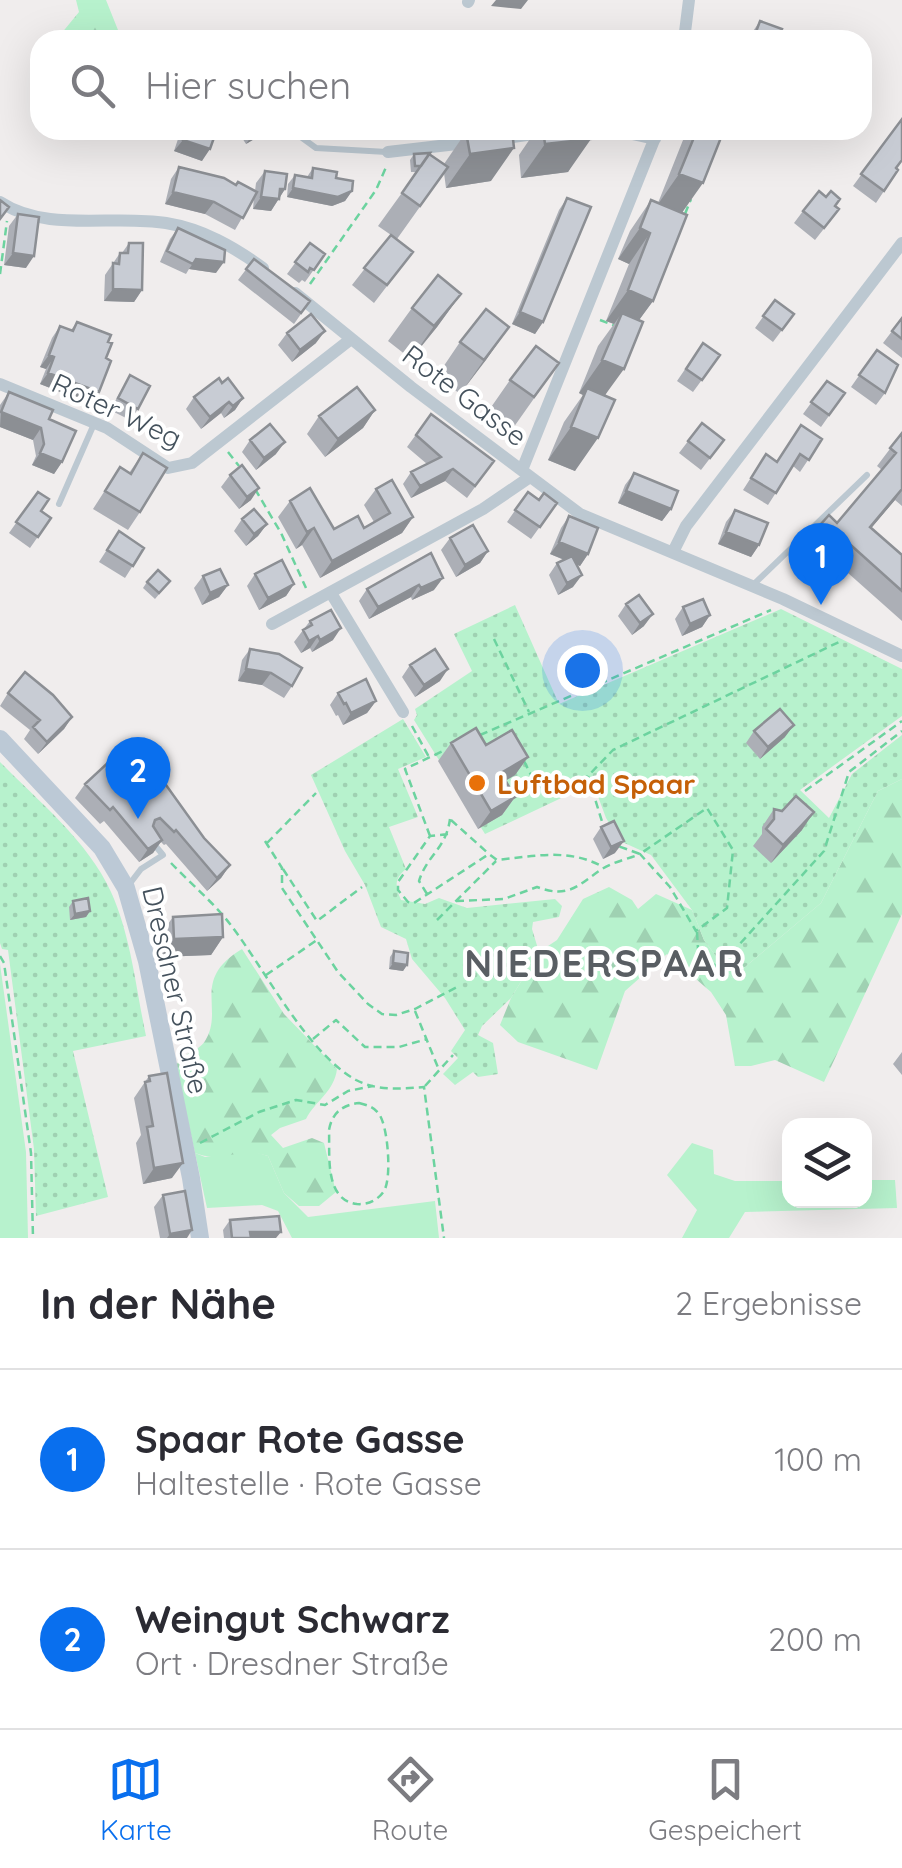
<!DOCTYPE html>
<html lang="de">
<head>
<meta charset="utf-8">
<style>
  body { margin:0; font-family:Quicksand,sans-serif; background:#f7f7f7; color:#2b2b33 }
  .controls { position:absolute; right:30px; bottom:30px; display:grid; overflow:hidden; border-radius:20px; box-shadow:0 10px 40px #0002 }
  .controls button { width:90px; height:90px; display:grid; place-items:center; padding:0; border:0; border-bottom:2px solid #e1e1e2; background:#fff; color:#2b2b33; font:50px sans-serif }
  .you { position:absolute; left:582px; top:670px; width:35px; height:35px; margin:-25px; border:8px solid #fff; border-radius:50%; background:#1a73e8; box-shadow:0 0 0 15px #1a73e833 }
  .badge { display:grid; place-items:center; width:65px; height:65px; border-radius:50%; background:#096fee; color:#fff; font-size:32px; font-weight:700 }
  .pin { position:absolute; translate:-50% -82px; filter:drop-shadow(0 2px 5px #0008) }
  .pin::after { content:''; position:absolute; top:52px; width:35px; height:30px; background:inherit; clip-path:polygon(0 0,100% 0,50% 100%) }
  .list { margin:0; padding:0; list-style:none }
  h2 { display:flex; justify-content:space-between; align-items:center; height:130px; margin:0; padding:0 40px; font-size:42px }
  h2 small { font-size:32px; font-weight:400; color:#7c7c81 }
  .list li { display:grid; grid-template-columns:65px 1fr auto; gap:30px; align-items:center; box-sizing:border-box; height:180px; padding:0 40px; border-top:2px solid #e1e1e2 }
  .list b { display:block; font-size:38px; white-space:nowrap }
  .list p { margin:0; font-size:32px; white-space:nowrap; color:#7c7c81 }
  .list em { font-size:32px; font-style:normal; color:#7c7c81 }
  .icon { flex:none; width:55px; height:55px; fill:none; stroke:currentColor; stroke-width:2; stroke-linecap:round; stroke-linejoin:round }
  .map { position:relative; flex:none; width:902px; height:1238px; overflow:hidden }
  .search { position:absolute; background:#fff; box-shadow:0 10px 40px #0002; left:30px; right:30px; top:30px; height:110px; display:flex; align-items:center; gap:25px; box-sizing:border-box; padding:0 35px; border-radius:30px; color:#7c7c81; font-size:38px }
  .sheet { height:490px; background:#fff }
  nav { display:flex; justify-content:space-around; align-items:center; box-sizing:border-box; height:140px; border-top:2px solid #e1e1e2; background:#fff; font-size:28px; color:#7c7c81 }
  nav a { display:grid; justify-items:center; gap:5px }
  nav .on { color:#096fee }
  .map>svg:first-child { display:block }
</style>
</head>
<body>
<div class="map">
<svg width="902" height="1238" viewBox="0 0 902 1238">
  <defs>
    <pattern id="forest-firs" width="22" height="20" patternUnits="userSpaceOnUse" patternTransform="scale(2.5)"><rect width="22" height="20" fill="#b7f2cd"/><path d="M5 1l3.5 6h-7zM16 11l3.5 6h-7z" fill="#9fd1b2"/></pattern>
    <pattern id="garden-dots" width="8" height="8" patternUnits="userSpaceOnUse" patternTransform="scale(2.5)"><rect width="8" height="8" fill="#b7f2cd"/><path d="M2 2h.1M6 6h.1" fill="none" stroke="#9fd1b2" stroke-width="1.8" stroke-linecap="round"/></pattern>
  </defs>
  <rect width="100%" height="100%" fill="#f0eded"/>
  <path fill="#b7f2cd" d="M0 964 26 1152 28 1238H0Z
    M692 1143 713 1150 714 1174 735 1181H789L790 1200H864L865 1180H895L897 1208 745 1212 729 1238H682L697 1210 667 1175Z
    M248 1150 268 1156 284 1193 308 1217 435 1201 439 1238H292L278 1211 262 1205 207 1208 195 1153 205 1157Z"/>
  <path fill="url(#forest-firs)" d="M76 0H106L122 40H56L79 12Z
    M902 779V914L824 1082 775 1060 751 1066H735L726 1015 711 992 667 954 625 991 597 1070 518 1042 500 1025 511 998 539 952 557 940 583 899 609 887 632 900 638 909 656 894 692 910 704 940 732 978 821 903 878 791Z
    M242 949 284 1014 337 1069C334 1092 316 1100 306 1119L280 1128 271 1135 283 1148 312 1138 324 1143 336 1192 319 1206H299L284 1193 268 1156C239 1147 219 1163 195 1153L176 1066C182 1053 198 1052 205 1041 225 1009 190 980 242 949Z"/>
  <path fill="url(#garden-dots)" d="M515 605 559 704 781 609 902 669V716L800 790 829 818 852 774 902 735V779L878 791 821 903 732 978 704 940 692 910 651 855 620 841 606 818 593 783 485 834 414 720 417 715 415 709 472 671 454 634Z
    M403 719 426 757 398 769 418 817 389 827 406 869C394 879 395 886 401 900L425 904 439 898 467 908 555 899 562 906 559 917 533 922 532 929 539 952 511 998 482 1026 478 1035 493 1043 498 1074 478 1077 473 1072 455 1085 443 1074 458 1058 451 1051 465 1030 445 998 412 959 406 939 381 927 365 885 345 851 311 775Z
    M0 762C38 801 88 841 111 892 131 936 136 989 146 1036L73 1051 108 1197 36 1216 34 1149 8 950 2 949 0 943Z"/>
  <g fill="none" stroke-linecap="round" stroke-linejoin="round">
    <path stroke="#6cd39f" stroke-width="2.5" stroke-dasharray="8 5" stroke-linecap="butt" d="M685 214 691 199
      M0 274 7 221
      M310 284 376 190 387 165
      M600 320 616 326
      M228 452 239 466
      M255 489 281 533 306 588
      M494 639 529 712
      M412 726 429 757
      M480 735 771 610
      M524 761 533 779 549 795 588 776 613 750 839 642
      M588 776 604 828
      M805 791 902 721
      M451 820 489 854
      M448 834 430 836 398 882V890L408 902 414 903 489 854 497 860C534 856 570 848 603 867
      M430 836 405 769 445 750
      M265 841 282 868V888L338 972 368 1004 382 1014 396 1015 415 1009 457 987
      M267 843 316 793
      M171 863C190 883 213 902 230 924 265 969 306 1052 356 1080 377 1091 401 1089 424 1087L444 1238
      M283 869 317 921 362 887
      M427 894 419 881C427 855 446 849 450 819
      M456 901 504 899 537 887C569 899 578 885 602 869 613 862 628 859 640 854L670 887 696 931 727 908 733 850 707 808 640 854 618 846
      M437 920 496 861
      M697 932 698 949 718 968 824 851 849 772 902 731
      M0 956 4 963 31 1153 33 1238
      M266 975 317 940
      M415 1011 439 1070
      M313 1039 336 1020 365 1047H399L427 1039
      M425 1086 453 1055
      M359 1103C367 1105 374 1107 379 1114 388 1126 392 1178 384 1191 378 1200 368 1205 357 1204 324 1200 330 1155 329 1130 332 1113 342 1105 359 1103Z
      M200 1143 259 1112 296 1100 325 1105 348 1091 373 1086"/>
    <path stroke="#bcc8d1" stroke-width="6" d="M294 132 316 148 387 152
      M59 504 94 424
      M753 585 867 475
      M128 886 141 869 163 855 153 843"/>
    <path stroke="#bcc8d1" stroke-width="12" d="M468 2 469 0
      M684 40 689 0
      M573 131 623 132 655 139
      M499 139 548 132
      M388 152 474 142
      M0 202C47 233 113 214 166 223 203 229 234 247 263 268
      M295 293 411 387 580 514 783 599 902 656
      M0 384 107 428 168 468 192 463 351 339
      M522 470 658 130
      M673 552 686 526 902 243
      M331 593 403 712
      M272 624 483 509 530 477"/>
    <path stroke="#bcc9d6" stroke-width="18" d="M0 739 102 848 126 888 147 961 191 1178 200 1238"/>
  </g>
  <path fill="#acafb6" d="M760 21 777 40H747Z
    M902 119 896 169 898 170 876 203 853 186Z
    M181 130H209L202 161 174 151Z
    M237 130H269L246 144Z
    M536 130H590L568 172 521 178 519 155Z
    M687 130H724L682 213 653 301 639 320 605 396 575 471 548 460 564 422 583 395 579 393 598 346 614 324 606 321 629 264 618 259 630 231 651 200 658 203Z
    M466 132 491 181 446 188 444 173 397 239 413 252 374 303 352 285 391 235 378 226 417 172H411L410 160 414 154 430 155 444 164Z
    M179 167 255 191 256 183 265 171 285 189 271 211 253 209 254 197 235 230 205 214 165 204 171 179Z
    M313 168 336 178 352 191 345 201 332 206 287 197 288 184 295 175 307 177Z
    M567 198 543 322 535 334 512 324 559 210Z
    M835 206 830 221 815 240 794 223 803 211Z
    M18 214 26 268 4 265 9 226Z
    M178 228 216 273 189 269 186 274 160 262 170 239Z
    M129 243 142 290 134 302 104 301 105 275 120 253H122Z
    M310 243 325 254 305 282 302 280 299 283 287 274Z
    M254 259 310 301 294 324 238 280Z
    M461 294 437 327 411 359 388 341 412 308Z
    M775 300 794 314 773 342 755 328Z
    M902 318V358L883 343Z
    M77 322 108 342 99 392 91 404 40 384 46 369 40 367 52 338 60 326 71 330Z
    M509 327 460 394 437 376 460 342Z
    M287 333 316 343 292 362 278 345Z
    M703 343 720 355 693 392 677 381Z
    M877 350 885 393 876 405 851 387Z
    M559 363 511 431 487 413 510 380Z
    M130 375 138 409 130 420 110 410Z
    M827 381 845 393 821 427 803 414Z
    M222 383 243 398 235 410 224 418 221 413 201 429 186 409 194 397Z
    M9 392 49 419 62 462 54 474 32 465 36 456 33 440 0 427V405Z
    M375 410 363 428 325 457 307 434 319 416Z
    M431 414 494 461 467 498 445 481 411 498 403 484 411 472 427 464 407 447Z
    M702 423 724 440 701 470 679 453Z
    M902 433V506L895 500 871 528 902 555V621L830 557 810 579 791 561 804 543 837 523 882 470 877 466Z
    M822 439 800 472 793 466 768 505 743 490 766 454 777 461Z
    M250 440 276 454 256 470 242 452Z
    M143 453 140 512 128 530 93 509 120 467 129 473Z
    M634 473 671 509 662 521 618 503 625 485Z
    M230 475 251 500 239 509 221 487Z
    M376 489 413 517 402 533 320 578 302 545 296 549 278 517 290 501 334 529 364 528 374 522 364 505Z
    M38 492 41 511 51 518 30 548 9 533Z
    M528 492 539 500 557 503 531 539 507 522Z
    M735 510 759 545 751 557 718 544 726 522Z
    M569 516 588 554 580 566 576 564 573 587 558 595 549 575 557 563 564 560 550 554 561 528Z
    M242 519 267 524 258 536 246 546 234 531Z
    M119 531 144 548 125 578 99 562Z
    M450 538 488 551 480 563 456 577 441 550Z
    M431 553 434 590 412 600 411 597 369 619 359 601 367 589Z
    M255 574 294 584 286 596 259 610 247 586Z
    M203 576 228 585 219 597 202 605 194 588Z
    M170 581 155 599 143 588 147 582Z
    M626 604 644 626 632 635 618 616Z
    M683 607 710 615 702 627 682 636 675 619Z
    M310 621 333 640 312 652 310 648 301 653 294 642Z
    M250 649 292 686 284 698 262 685 238 681 242 660Z
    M410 665 440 681 415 697 402 677Z
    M8 693 72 717 64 729 38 754 24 739 30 730 0 706Z
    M338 693 376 701 367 713 343 725 338 715 336 716 330 705Z
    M754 731 785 737 760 759 746 743Z
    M451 743 486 745 528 757 515 775 505 781 515 797 502 815 478 829 438 761Z
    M85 784H116L132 800 204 838 230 865 221 878 207 891 166 844 164 845 161 842 153 853 139 862 104 821 100 824 75 798Z
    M774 809 802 830 771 863 753 846 762 834V827Z
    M601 827 615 853 603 859 593 839Z
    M73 901 90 911 86 917 70 920 69 907Z
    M173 917 223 937 211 955 161 957 160 935Z
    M394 951 407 965 403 971 389 969 390 957Z
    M902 1052V1075L893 1064Z
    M149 1076 172 1178 143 1184 136 1143 141 1135 134 1098Z
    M163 1195 187 1238H160L154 1207Z
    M230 1220 276 1238H224L223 1230Z"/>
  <path fill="#8c8f94" d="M496 0H528L521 9 491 6Z
    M260 130H269L246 144 253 134Z
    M591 139 568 172 521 178 545 144Z
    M183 140 210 149 202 161 174 151Z
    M514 148 491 181 446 188 470 154Z
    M679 174 703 183 679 217 656 207Z
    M293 188 352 191 345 201 332 206 287 197Z
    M280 189H285L271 211 253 209 261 197Z
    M173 192 214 202 205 214 165 204Z
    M640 228 650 233 629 264 618 259Z
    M13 253 34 256 26 268 4 265Z
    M196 259 224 262 216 273 189 269Z
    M113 289 142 290 134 302 104 301Z
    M628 290 653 301 631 331 622 313 614 324 606 321Z
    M461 294 437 327 411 359 434 326Z
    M520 312 543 322 535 334 512 324Z
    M509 327 486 360 460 394 484 360Z
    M325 331 316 343 292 362 300 350Z
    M49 355 54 357 46 369 40 367Z
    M602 360 624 369 600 402 587 388 583 395 579 393Z
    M48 373 99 392 91 404 40 384Z
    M243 398 235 410 224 418 233 406Z
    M229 402 221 413 201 429 210 417Z
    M375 410 363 428 325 457 338 439Z
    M1 412 41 428 33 440 0 427Z
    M571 427 598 438 575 471 548 460Z
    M285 442 276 454 256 470 264 458Z
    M40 453 62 462 54 474 32 465Z
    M453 469 445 481 411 498 420 486Z
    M259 488 251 500 239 509 247 497Z
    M902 489 895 500 857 545 870 527Z
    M626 491 671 509 662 521 618 503Z
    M413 517 402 533 320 578 332 561Z
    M267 524 258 536 246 546 254 534Z
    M314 528 302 545 296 549 307 532Z
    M726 532 759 545 751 557 718 544Z
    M843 538 830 557 810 579 823 560Z
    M559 542 588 554 580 566 550 554Z
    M488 551 480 563 456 577 465 565Z
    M582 575 573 587 558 595 567 583Z
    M443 578 434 590 412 600 421 588Z
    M294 584 286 596 259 610 268 598Z
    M228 585 219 597 202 605 210 593Z
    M419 585 411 597 369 619 378 607Z
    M653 614 644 626 632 635 640 623Z
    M710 615 702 627 682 636 690 624Z
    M341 628 333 640 312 652 320 640Z
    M318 636 310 648 301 653 309 641Z
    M246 669 271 673 262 685 238 681Z
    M448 669 440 681 415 697 424 685Z
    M376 701 367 713 343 725 351 713Z
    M72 717 64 729 38 754 47 742Z
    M794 725 785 737 760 759 768 747Z
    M528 757 515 775 488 791 501 773Z
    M515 797 502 815 478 829 491 811Z
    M814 812 802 830 771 863 783 845Z
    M162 840 153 853 139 862 148 849Z
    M624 841 615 853 603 859 611 847Z
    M230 865 221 878 207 891 217 878Z
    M90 911 86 917 70 920 75 914Z
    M223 937 211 955 161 957 174 939Z
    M393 963 407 965 403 971 389 969Z
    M183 1163 172 1178 143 1184 154 1168Z
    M192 1230 187 1238H167L170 1234Z
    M250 1232H281L276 1238H246Z"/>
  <path fill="#c8ccd4" stroke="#8c8f94" stroke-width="2.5" d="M760 21 782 29 777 40H753Z
    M645 36V40H620V37Z
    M902 119V160L896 168 898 170 884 191 861 174Z
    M186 130H209L216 132 210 149 183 140Z
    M478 130H512L514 148 470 154 466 132Z
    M543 130H590L591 139 545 144Z
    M697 130H724L703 183 679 174Z
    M430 153 421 166H415L414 154Z
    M429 154 448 167 420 206 402 193Z
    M179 167 224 178 236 185 238 182 257 192 243 218 214 202 173 192Z
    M313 168 337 172 336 178 353 181 352 191 338 197 293 188 295 175 312 178Z
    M265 171 287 174 285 189H280L279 199 261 197Z
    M819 191 826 197 831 191 840 199 835 206 839 209 824 228 803 211Z
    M567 198 591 207 543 322 520 312Z
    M0 200 9 207 0 219Z
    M651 200 687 215 653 301 628 290 650 233 640 228Z
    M18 214 39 217 34 256 13 253Z
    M178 228 225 250 224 262 196 259 193 264 167 251Z
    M391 235 413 252 387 285 364 268Z
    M129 243H143L142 290 113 289V263L119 264 120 253H128Z
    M310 243 325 254 314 270 310 268 308 272 295 262Z
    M254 259 310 301 301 313 246 269Z
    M438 275 461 294 434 326 412 308Z
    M775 300 794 314 782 330 763 316Z
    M486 309 509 327 484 360 460 342Z
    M622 313 643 322 624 369 602 360Z
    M311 314 325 331 300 350 287 333Z
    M902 318V339L892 331Z
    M77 322 111 335 108 342 112 343 106 358 111 361 99 392 48 373 54 357 49 355 60 326 73 331Z
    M703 343 720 355 702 380 686 369Z
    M536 346 559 363 534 397 510 380Z
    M877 350 898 365 885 393 859 375Z
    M130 375 150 386 138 409 118 398Z
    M219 378 222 383 228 378 243 398 233 406 229 402 210 417 194 397Z
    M827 381 845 393 829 415 811 402Z
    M357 387 375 410 338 439 319 416Z
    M587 388 615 400 598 438 571 427Z
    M9 392 53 410 49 419 76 431 62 462 40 453 44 444 41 428 1 412Z
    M431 414 494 461 475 486 453 469 420 486 411 472 441 457 416 435Z
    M702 423 724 440 710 458 688 441Z
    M270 424 285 442 264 458 250 440Z
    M801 425 822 439 809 460 800 454 776 493 751 478 766 454 777 462Z
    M902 433V489L870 527 902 555V591L843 538 823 560 804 543 829 515 837 523 896 453 890 448Z
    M143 453 167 468 140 512 105 491 120 467 131 474Z
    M242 465 259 488 247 497 230 475Z
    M634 473 678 491 671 509 626 491Z
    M392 480 413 517 332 561 314 528 307 532 290 501 310 488 334 529 358 516 364 528 390 513 376 489Z
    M38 492 49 499 41 511 51 518 38 537 16 522Z
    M528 492 539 500 544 493 557 503 540 527 515 510Z
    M254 509 267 524 254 534 242 519Z
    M735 510 768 523 759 545 726 532Z
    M569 516 598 528 588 554 559 542Z
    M473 525 488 551 465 565 450 538Z
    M119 531 144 548 133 566 107 550Z
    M431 553 443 578 421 588 419 585 378 607 367 589Z
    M572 556 582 575 567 583 557 563Z
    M282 560 294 584 268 598 255 574Z
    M220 569 228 585 210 593 203 576Z
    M158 570 170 581 159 593 147 582Z
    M639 595 653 614 640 623 626 604Z
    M703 599 710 615 690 624 683 607Z
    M331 610 341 628 320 640 318 636 309 641 303 630 312 625 310 621Z
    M250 649 279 654 302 668 292 686 271 673 246 669Z
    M435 649 448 669 424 685 410 665Z
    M25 672 53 695 72 717 47 742 33 727 40 720 8 693Z
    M366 679 376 701 351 713 346 703 344 704 338 693Z
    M780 709 794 725 768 747 754 731Z
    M476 728 486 745 512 730 528 757 501 773 515 797 491 811 451 743Z
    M112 759 125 771 114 781 132 800 161 778 204 838 230 865 217 878 176 830 174 832 160 818 155 820 153 826 162 840 148 849 113 807 110 810 85 784Z
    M796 796 814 812 783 845 766 829 774 819V809L782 811Z
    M614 821 624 841 611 847 601 827Z
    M88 898 90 911 75 914 73 901Z
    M222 914 223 937 174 939 173 917Z
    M394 951 408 953 407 965 393 963Z
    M167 1073 183 1163 154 1168 147 1127 153 1126 145 1082 150 1081 149 1076Z
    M185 1191 192 1230 170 1234 163 1195Z
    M279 1216 281 1232H250L251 1238H232L230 1220Z"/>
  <circle fill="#e8710a" stroke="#fff" stroke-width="4" cx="477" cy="783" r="10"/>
  <g text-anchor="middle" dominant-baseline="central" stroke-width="8" stroke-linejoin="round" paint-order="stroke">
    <g font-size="28" fill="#44515c" stroke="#fff">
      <text transform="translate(465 395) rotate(37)">Rote Gasse</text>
      <text transform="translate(117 410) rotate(25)">Roter Weg</text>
      <text transform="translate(176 990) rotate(77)">Dresdner Straße</text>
    </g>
    <g font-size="28" font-weight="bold" fill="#c56008" stroke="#fff" text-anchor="start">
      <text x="497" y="783">Luftbad Spaar</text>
    </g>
    <g font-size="38" font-weight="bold" letter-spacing="2.5" fill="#595e63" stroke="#fff">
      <text x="605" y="963">NIEDERSPAAR</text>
    </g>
  </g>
</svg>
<div class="controls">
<button><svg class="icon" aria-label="layers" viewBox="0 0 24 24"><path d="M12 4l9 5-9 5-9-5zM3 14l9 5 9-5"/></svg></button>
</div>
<div class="you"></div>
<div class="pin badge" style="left:821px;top:605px">1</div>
<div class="pin badge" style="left:138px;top:819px">2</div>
<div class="search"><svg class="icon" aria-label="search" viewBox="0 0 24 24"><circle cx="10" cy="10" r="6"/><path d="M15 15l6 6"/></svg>Hier suchen</div>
</div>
<section class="sheet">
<h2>In der Nähe<small>2 Ergebnisse</small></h2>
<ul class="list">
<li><span class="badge">1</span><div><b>Spaar Rote Gasse</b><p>Haltestelle · Rote Gasse</p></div><em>100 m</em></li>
<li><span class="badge">2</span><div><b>Weingut Schwarz</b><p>Ort · Dresdner Straße</p></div><em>200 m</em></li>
</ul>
</section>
<nav>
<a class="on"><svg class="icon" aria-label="map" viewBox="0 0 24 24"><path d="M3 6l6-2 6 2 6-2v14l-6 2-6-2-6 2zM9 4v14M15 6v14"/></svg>Karte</a>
<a><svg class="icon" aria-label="directions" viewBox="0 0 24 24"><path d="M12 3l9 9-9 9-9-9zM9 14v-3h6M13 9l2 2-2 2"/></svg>Route</a>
<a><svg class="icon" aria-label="saved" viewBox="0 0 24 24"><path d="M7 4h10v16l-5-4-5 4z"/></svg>Gespeichert</a>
</nav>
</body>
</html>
